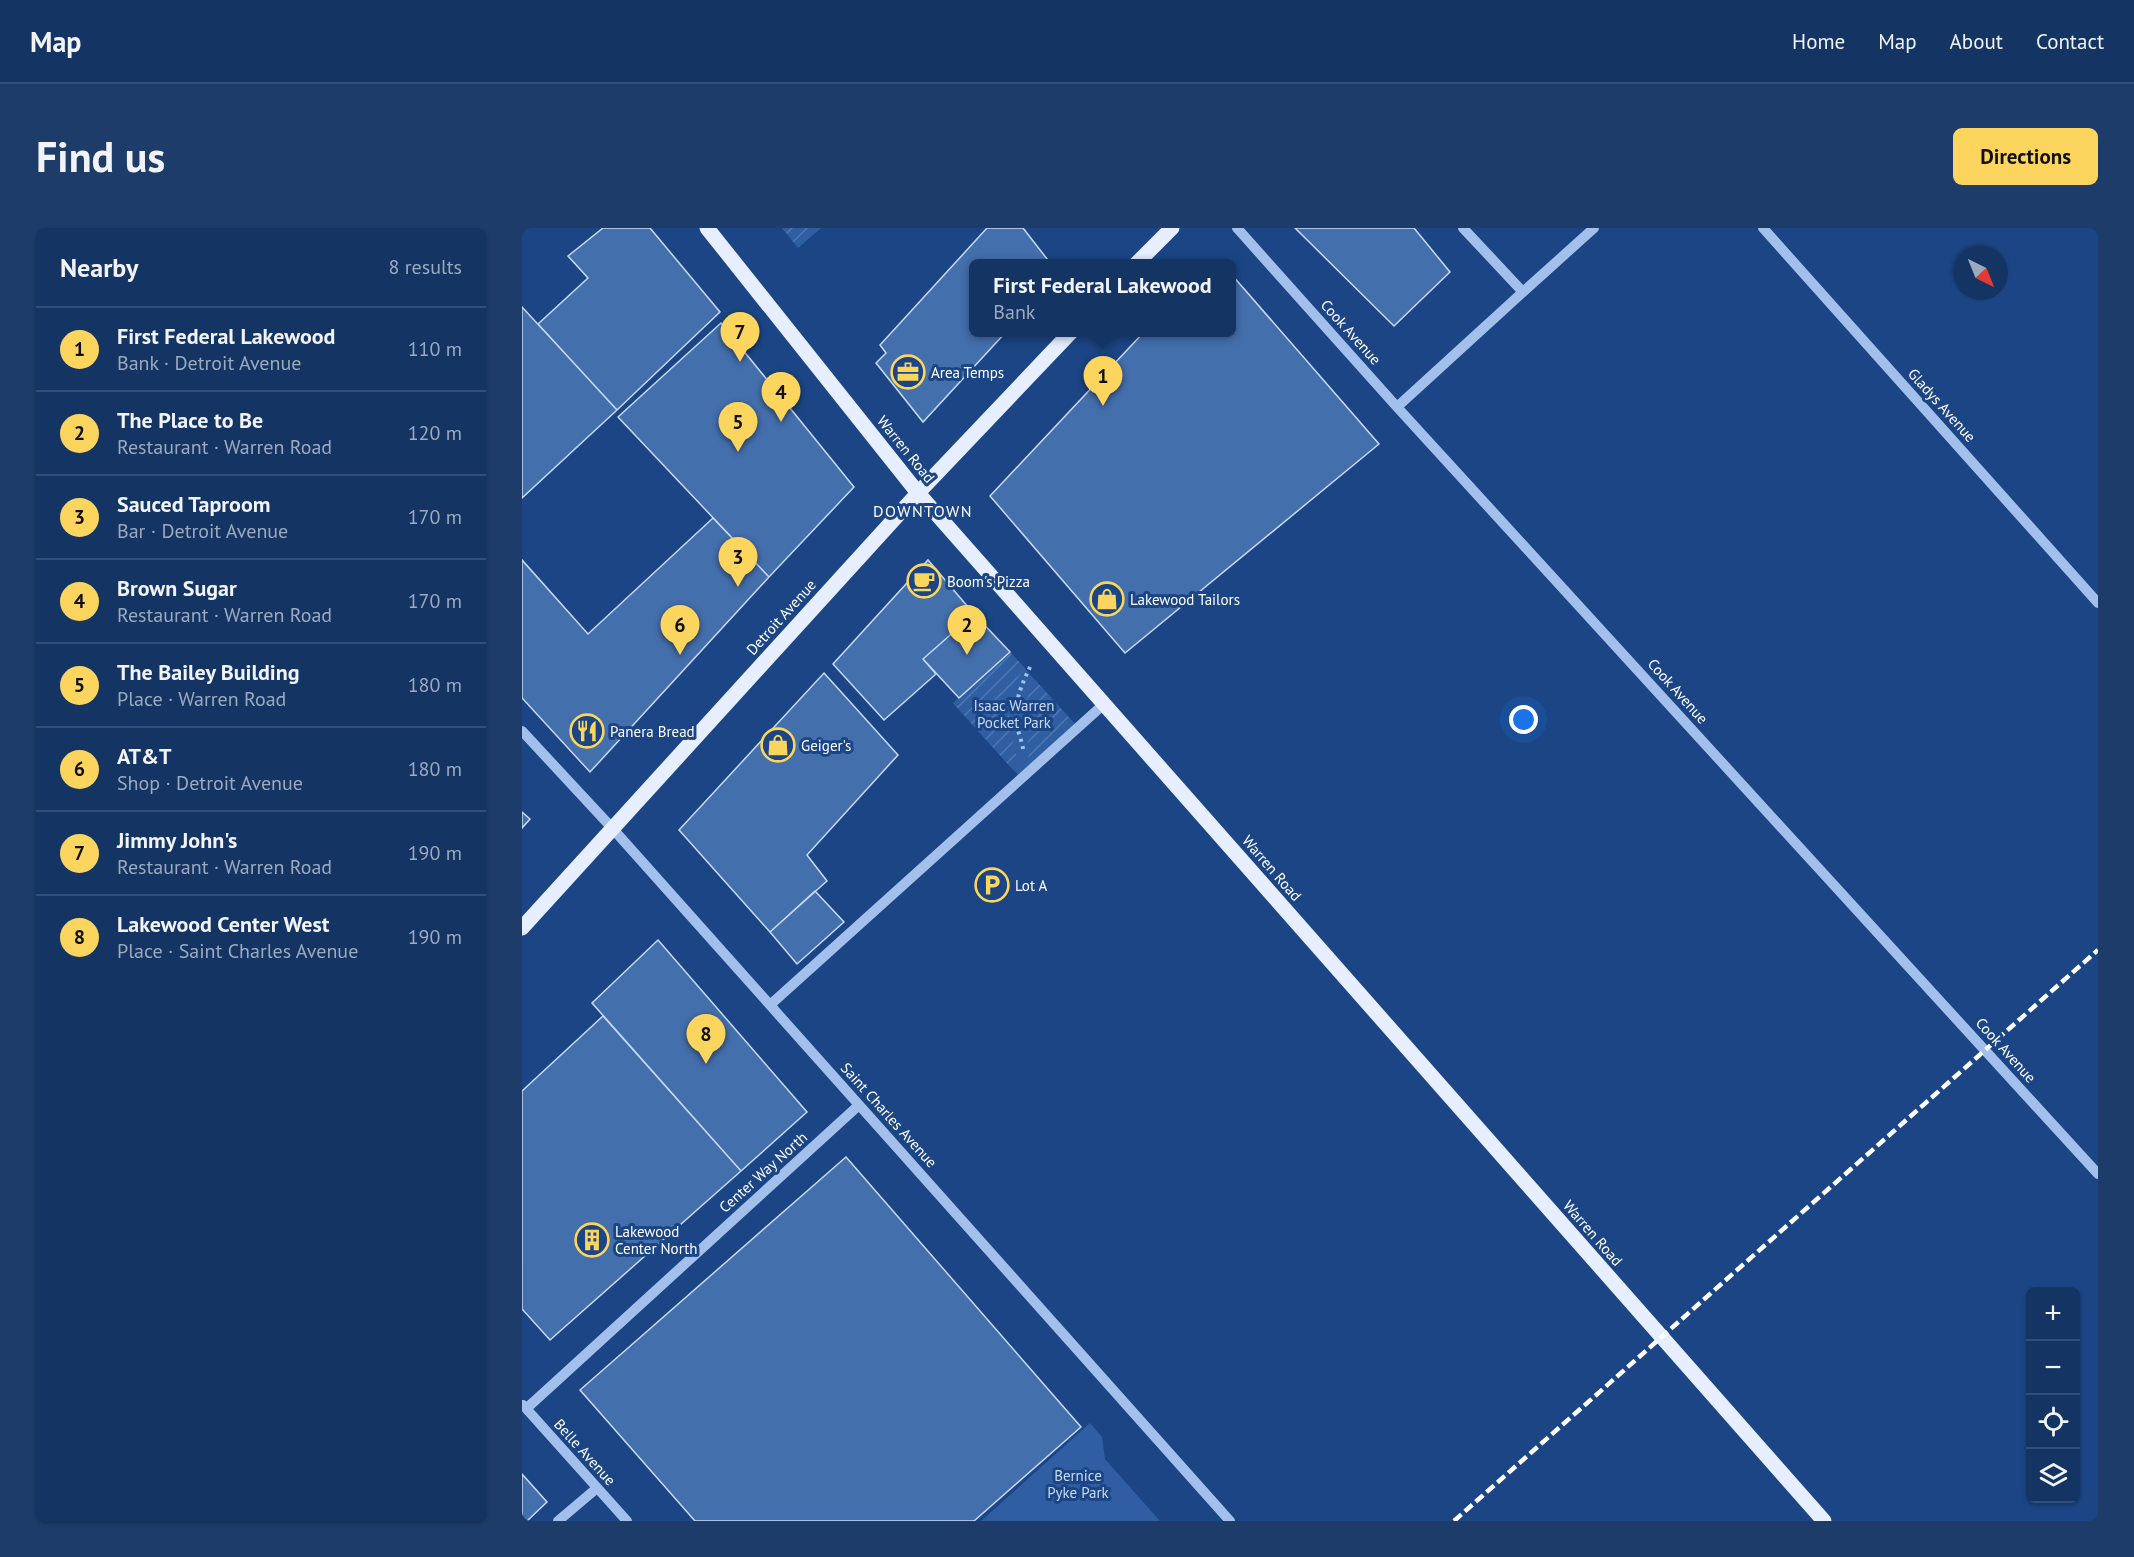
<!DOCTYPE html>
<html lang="en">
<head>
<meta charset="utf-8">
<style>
  body { margin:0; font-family:"PT Sans",sans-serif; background:#1d3c69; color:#f1f3f6 }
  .controls { position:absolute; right:18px; bottom:18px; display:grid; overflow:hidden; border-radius:9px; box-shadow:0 2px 4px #0004 }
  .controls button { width:54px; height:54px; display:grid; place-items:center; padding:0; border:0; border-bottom:2px solid #334f78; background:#143463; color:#f1f3f6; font:30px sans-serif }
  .compass { position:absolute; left:1432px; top:18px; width:54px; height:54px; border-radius:50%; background:#143463; box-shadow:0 2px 4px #0004; rotate:137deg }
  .you { position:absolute; left:1002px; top:492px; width:21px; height:21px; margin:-15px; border:4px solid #fff; border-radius:50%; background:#1a73e8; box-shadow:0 0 0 9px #1a73e833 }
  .badge { display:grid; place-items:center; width:39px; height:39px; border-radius:50%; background:#fcd55f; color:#111; font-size:20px; font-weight:700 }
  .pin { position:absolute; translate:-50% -50px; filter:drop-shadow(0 2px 3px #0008) }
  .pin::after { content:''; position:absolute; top:32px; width:21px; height:18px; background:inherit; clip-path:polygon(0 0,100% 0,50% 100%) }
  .popup { position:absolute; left:447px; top:31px; width:267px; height:78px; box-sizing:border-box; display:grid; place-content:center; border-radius:9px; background:#143463; filter:drop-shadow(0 2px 4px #0005); font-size:20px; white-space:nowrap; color:#9daabe }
  .popup b { font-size:22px; color:#f1f3f6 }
  .popup::after { content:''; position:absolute; left:50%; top:100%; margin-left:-12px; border:12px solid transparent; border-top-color:#143463 }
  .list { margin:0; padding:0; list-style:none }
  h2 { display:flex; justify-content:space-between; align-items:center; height:78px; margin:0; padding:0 24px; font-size:26px }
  h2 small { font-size:20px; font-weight:400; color:#9daabe }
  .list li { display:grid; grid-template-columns:39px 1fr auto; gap:18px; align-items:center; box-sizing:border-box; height:84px; padding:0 24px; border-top:2px solid #334f78 }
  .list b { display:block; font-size:22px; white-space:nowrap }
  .list p { margin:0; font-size:20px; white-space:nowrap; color:#9daabe }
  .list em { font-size:20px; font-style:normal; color:#9daabe }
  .icon { flex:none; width:33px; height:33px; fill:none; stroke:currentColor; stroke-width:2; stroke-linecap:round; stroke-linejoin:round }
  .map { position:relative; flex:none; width:1576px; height:1293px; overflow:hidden; border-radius:9px }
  header { display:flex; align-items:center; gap:36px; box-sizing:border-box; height:84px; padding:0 30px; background:#143463; border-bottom:2px solid #334f78 }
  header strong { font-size:28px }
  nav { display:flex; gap:33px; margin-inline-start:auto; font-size:21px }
  .intro { display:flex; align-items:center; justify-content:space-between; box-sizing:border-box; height:144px; padding:0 36px }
  h1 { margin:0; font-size:42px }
  .button { padding:15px 27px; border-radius:9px; background:#fcd55f; color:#111; font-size:21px; font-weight:700 }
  main { display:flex; gap:36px; padding:0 36px }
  aside { flex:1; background:#143463; border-radius:9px; box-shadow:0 2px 4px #0004 }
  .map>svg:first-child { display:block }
</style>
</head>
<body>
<header>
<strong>Map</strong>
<nav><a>Home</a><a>Map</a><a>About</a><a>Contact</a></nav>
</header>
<div class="intro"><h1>Find us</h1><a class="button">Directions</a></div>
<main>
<aside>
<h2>Nearby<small>8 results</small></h2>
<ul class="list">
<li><span class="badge">1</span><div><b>First Federal Lakewood</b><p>Bank · Detroit Avenue</p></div><em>110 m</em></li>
<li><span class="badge">2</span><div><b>The Place to Be</b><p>Restaurant · Warren Road</p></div><em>120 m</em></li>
<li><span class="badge">3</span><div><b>Sauced Taproom</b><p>Bar · Detroit Avenue</p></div><em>170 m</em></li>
<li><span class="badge">4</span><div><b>Brown Sugar</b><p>Restaurant · Warren Road</p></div><em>170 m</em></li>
<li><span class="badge">5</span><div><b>The Bailey Building</b><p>Place · Warren Road</p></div><em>180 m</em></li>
<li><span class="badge">6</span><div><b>AT&amp;T</b><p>Shop · Detroit Avenue</p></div><em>180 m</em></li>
<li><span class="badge">7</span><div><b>Jimmy John's</b><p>Restaurant · Warren Road</p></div><em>190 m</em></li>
<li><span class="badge">8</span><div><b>Lakewood Center West</b><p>Place · Saint Charles Avenue</p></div><em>190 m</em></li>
</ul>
</aside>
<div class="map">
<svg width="1576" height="1293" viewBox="0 0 1576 1293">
  <defs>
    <pattern id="garden-furrows" width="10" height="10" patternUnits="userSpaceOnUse" patternTransform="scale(1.5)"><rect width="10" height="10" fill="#2f5ea2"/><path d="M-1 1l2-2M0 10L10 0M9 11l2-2" fill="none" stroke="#4e76b0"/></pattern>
  </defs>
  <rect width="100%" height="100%" fill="#1b4584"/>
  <path fill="#2f5ea2" d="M488 424 553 496 496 547 431 475Z
    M568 1195 580 1209 583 1231 638 1293H459Z"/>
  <path fill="url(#garden-furrows)" d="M260 0H299L276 20Z
    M488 424 503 440C486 461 484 484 490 509 493 522 497 529 491 542L431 475Z
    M514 453 553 496 508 537 506 532C509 500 492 483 514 453Z"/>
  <path fill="#446fad" stroke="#c7dbf8" stroke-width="1.5" d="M81 0H128L198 84 95 182 16 96 66 50 46 28Z
    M465 0H501L529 36H452V104H484L401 194 354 135 364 125 358 117Z
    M773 0H892L928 44 872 98Z
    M710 47 857 216 603 425 468 268 622 104H710Z
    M0 79 95 182 0 270Z
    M199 95 332 259 247 349 96 189Z
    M191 290 247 349 68 544 0 470V332L66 406Z
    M406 332 452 386 401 431 414 446 362 492 311 436Z
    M452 386 488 424 437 470 401 431Z
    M302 445 376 527 285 627 305 653 248 704 157 602Z
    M0 584 8 591 0 600Z
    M293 663 322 694 275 736 248 704Z
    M136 712 285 884 219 943 70 775Z
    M81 788 219 943 28 1112 0 1081V863Z
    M324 929 559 1199 452 1293H173L58 1162Z
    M0 1246 25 1274 5 1293H0Z"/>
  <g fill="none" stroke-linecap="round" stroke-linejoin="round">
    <path stroke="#a2c0eb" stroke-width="4" stroke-dasharray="3 4.5" stroke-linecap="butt" d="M501 521C500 513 496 505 495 497 491 475 500 455 510 435"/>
    <path stroke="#a2c0eb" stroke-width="10" d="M715 0 875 179 1576 946
      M1241 0 1576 375
      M1001 64 1072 0
      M875 179 1001 64 941 0
      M0 503 91 601 708 1293
      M248 777 582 476
      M1 1177 105 1293
      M5 1180 337 877
      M36 1293 75 1260"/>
    <path stroke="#e6eeff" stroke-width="15" d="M185 0 396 265 1302 1293
      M614 36 650 0
      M0 700 396 265 549 104"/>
    <path stroke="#fff" stroke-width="4.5" stroke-dasharray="10 4.5" stroke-linecap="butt" d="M932 1293 1576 722"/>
  </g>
  <defs>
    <symbol id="office-ring" viewBox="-11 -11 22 22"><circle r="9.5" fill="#1b4584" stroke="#fcd55f" stroke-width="1.5"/><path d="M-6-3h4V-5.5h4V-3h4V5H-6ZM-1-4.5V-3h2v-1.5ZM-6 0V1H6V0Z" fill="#fcd55f"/></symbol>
    <symbol id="cafe-ring" viewBox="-11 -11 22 22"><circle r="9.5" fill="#1b4584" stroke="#fcd55f" stroke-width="1.5"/><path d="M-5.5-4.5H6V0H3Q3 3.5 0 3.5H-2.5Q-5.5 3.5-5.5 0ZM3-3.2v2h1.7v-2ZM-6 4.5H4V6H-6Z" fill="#fcd55f"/></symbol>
    <symbol id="shop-ring" viewBox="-11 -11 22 22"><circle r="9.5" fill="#1b4584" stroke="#fcd55f" stroke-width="1.5"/><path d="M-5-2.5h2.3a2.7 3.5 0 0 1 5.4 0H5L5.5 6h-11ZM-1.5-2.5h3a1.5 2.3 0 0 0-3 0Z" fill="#fcd55f"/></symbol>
    <symbol id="restaurant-ring" viewBox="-11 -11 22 22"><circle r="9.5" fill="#1b4584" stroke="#fcd55f" stroke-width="1.5"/><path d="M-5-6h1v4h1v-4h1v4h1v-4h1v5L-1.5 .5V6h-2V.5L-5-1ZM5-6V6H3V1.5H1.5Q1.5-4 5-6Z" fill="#fcd55f"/></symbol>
    <symbol id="parking-ring" viewBox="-11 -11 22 22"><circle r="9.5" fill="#1b4584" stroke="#fcd55f" stroke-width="1.5"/><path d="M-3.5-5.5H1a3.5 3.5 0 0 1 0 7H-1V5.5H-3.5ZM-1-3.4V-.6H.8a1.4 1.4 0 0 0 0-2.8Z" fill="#fcd55f"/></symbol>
    <symbol id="building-ring" viewBox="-11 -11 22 22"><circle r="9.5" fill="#1b4584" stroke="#fcd55f" stroke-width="1.5"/><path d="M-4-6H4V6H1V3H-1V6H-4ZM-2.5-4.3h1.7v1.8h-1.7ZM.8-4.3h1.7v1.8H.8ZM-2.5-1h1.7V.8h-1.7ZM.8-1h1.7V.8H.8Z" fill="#fcd55f"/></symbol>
  </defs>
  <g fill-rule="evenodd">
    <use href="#office-ring" x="367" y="125" width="38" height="38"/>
    <use href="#cafe-ring" x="383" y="334" width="38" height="38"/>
    <use href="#shop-ring" x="566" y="352" width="38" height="38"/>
    <use href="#restaurant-ring" x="46" y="484" width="38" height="38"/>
    <use href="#shop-ring" x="237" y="498" width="38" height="38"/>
    <use href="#parking-ring" x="451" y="638" width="38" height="38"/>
    <use href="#building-ring" x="51" y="993" width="38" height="38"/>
  </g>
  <g text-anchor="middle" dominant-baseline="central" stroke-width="6" stroke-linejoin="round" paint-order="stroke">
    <g font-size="15" fill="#fff" stroke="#1b4584">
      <text transform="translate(829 104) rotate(48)">Cook Avenue</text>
      <text transform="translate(1420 177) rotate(48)">Gladys Avenue</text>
      <text transform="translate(384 221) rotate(51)">Warren Road</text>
      <text transform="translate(259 389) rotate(-48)">Detroit Avenue</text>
      <text transform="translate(1156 463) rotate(48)">Cook Avenue</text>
      <text transform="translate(750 640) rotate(49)">Warren Road</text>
      <text transform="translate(1484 822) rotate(48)">Cook Avenue</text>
      <text transform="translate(367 887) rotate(48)">Saint Charles Avenue</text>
      <text transform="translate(241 944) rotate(-42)">Center Way North</text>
      <text transform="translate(1071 1005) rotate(49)">Warren Road</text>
      <text transform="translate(63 1224) rotate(48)">Belle Avenue</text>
    </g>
    <g font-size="15" fill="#fff" stroke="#1b4584" text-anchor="start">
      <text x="409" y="144">Area Temps</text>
      <text x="425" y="353">Boom's Pizza</text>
      <text x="608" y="371">Lakewood Tailors</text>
      <text x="88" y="503">Panera Bread</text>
      <text x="279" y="517">Geiger's</text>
      <text x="493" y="657">Lot A</text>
      <text x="93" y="1003">Lakewood<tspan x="93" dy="17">Center North</tspan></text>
    </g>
    <g font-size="15" fill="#c7dbf8" stroke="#1b4584">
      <text x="492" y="477">Isaac Warren<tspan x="492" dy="17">Pocket Park</tspan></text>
      <text x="556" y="1247">Bernice<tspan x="556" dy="17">Pyke Park</tspan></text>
    </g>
    <g font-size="16" letter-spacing="1.5" fill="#fff" stroke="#1b4584">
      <text x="401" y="283">DOWNTOWN</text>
    </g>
  </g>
</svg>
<div class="controls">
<button>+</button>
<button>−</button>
<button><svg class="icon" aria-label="locate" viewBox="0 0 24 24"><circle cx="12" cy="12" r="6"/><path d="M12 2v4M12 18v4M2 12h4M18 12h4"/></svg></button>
<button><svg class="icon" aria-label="layers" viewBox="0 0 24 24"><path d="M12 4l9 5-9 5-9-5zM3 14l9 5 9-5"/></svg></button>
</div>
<svg class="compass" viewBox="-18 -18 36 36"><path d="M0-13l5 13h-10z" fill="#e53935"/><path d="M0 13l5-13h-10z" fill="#9daabe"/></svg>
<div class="you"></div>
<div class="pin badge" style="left:581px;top:178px">1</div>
<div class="popup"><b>First Federal Lakewood</b>Bank</div>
<div class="pin badge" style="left:445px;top:427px">2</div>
<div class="pin badge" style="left:216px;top:359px">3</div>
<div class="pin badge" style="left:259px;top:194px">4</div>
<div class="pin badge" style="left:216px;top:224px">5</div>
<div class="pin badge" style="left:158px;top:427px">6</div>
<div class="pin badge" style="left:218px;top:134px">7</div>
<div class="pin badge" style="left:184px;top:836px">8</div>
</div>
</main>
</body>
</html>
